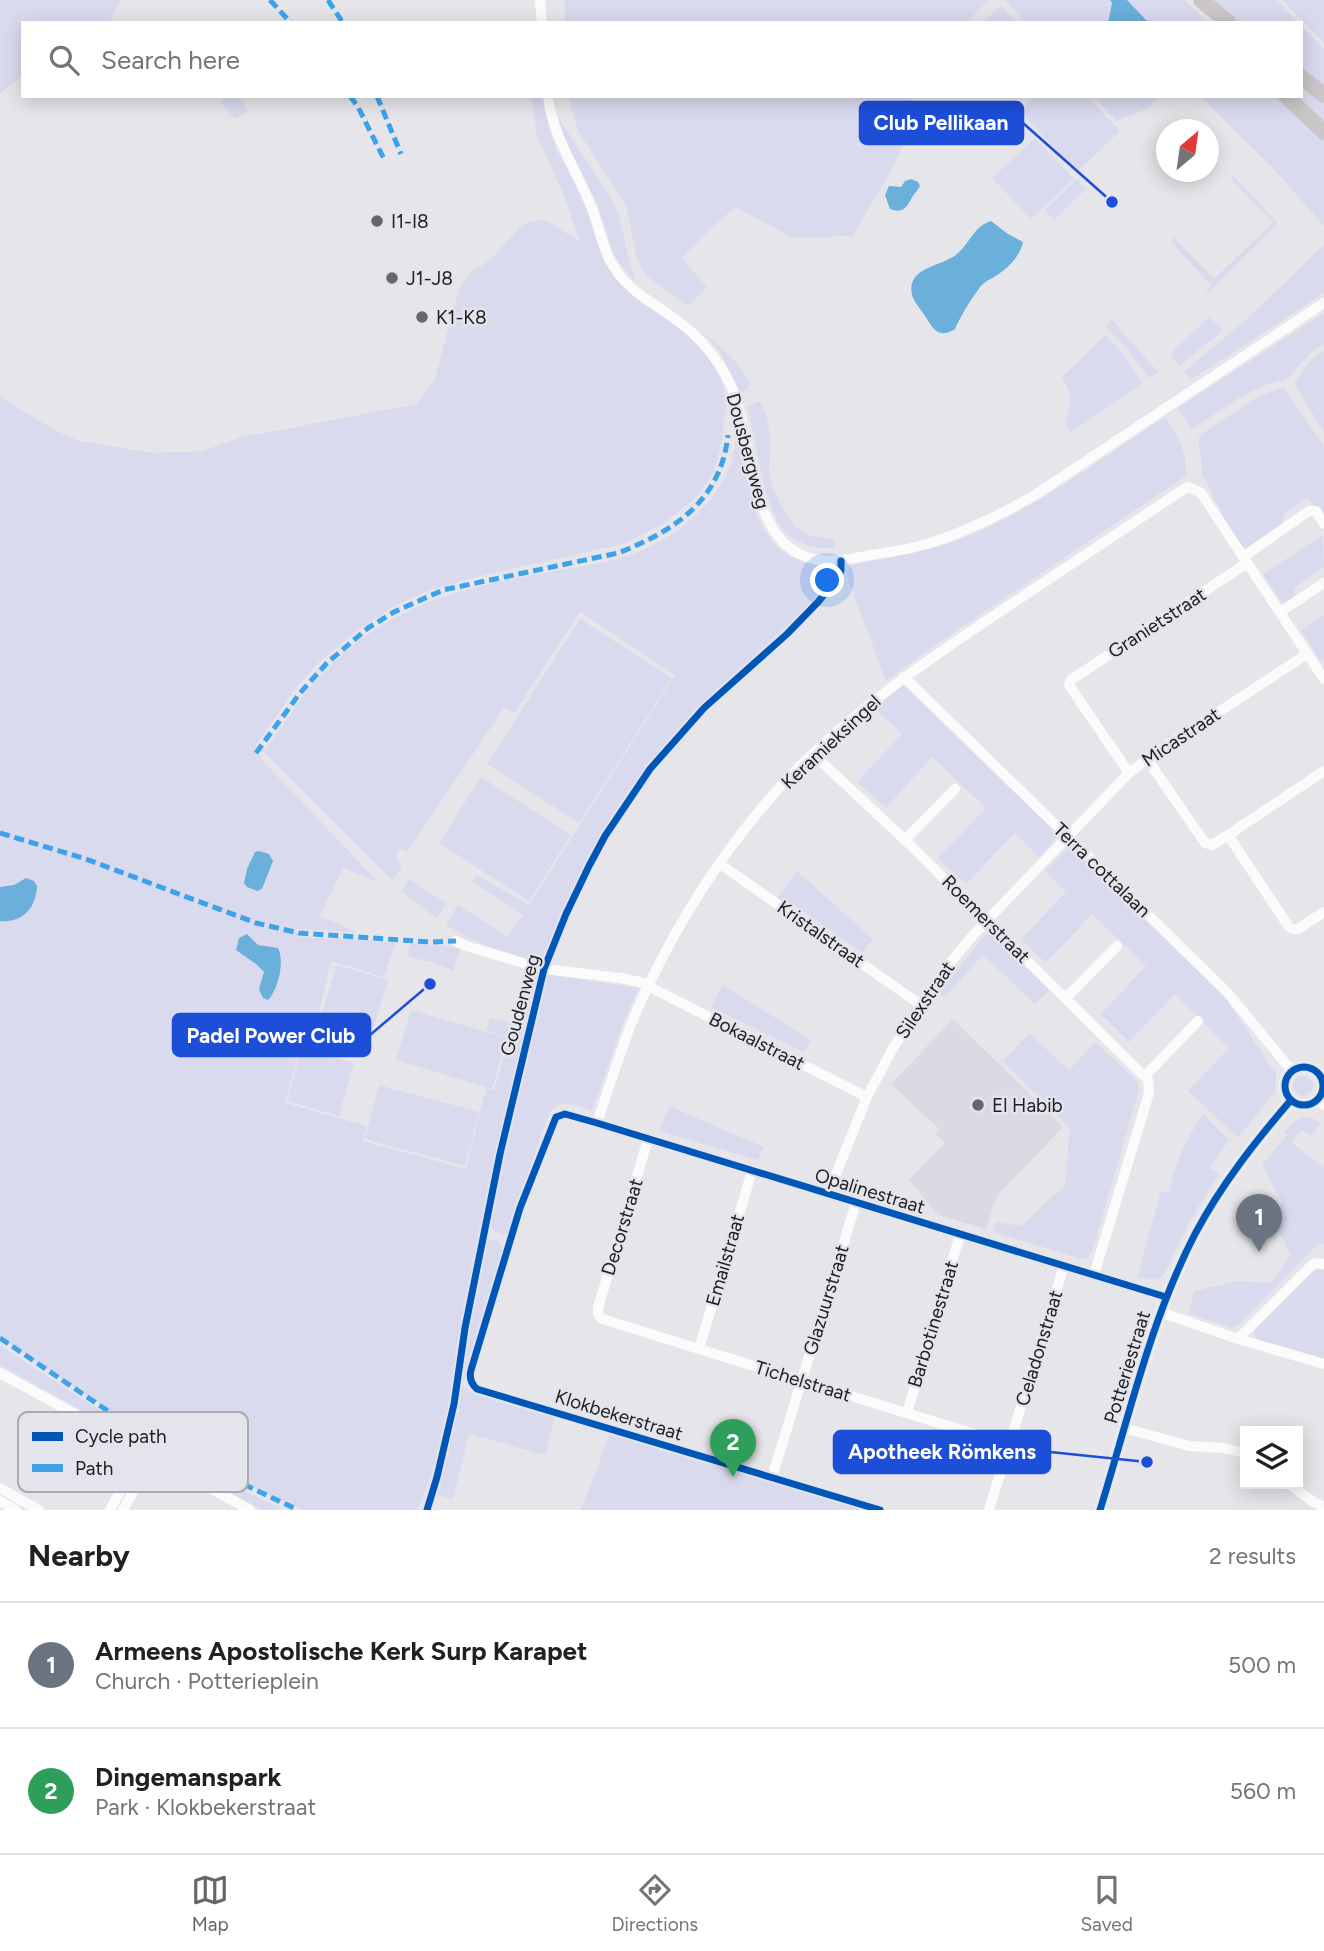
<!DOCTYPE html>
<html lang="en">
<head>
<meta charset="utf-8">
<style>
  body { margin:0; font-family:Figtree,sans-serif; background:#f2f2f2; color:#202124 }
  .controls { position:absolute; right:21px; bottom:21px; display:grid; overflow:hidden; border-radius:0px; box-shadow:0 4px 18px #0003 }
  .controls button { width:63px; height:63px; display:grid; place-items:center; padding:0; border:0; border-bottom:2px solid #e0e0e0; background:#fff; color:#202124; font:35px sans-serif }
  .compass { position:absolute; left:1156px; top:119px; width:63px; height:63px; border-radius:50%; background:#fff; box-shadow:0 4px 18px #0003; rotate:29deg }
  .you { position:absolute; left:828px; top:581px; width:24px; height:24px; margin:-18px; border:5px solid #fff; border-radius:50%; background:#1a73e8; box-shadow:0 0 0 10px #1a73e833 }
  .badge { display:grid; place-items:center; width:46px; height:46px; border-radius:50%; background:#66666a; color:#fff; font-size:23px; font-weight:700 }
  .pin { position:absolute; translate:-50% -58px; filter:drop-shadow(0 2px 4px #0008) }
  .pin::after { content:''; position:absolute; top:37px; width:24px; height:21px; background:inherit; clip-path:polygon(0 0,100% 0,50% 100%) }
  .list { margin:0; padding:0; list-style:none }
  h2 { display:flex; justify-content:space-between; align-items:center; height:91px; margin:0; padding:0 28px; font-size:30px }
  h2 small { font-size:23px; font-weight:400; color:#757577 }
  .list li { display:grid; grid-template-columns:46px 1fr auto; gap:21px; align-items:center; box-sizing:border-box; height:126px; padding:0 28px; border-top:2px solid #e0e0e0 }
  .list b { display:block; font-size:26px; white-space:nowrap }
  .list p { margin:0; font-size:23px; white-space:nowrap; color:#757577 }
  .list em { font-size:23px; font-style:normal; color:#757577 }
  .icon { flex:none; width:38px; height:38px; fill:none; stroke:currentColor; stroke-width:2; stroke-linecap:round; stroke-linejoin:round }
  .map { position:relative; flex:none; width:1324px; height:1510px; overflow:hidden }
  .search { position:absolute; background:#fff; box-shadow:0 4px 18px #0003; left:21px; right:21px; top:21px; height:77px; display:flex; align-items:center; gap:18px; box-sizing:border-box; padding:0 24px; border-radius:0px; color:#757577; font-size:26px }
  .sheet { height:343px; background:#fff }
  nav { display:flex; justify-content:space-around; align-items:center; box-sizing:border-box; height:98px; border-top:2px solid #e0e0e0; background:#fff; font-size:19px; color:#757577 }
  nav a { display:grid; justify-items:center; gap:4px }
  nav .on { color:#66666a }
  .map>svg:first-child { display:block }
</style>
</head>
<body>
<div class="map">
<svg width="1324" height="1510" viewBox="0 0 1324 1510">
  <rect width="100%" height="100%" fill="#e6e6ea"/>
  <path fill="#dadae4" d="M953 1019 1063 1127 997 1196 986 1229 938 1215 909 1180 945 1143 935 1134 939 1129 891 1084Z"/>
  <path fill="#dadaef" d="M0 0H121L109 23H23V74L0 94Z
    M565 0H989L966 23H565Z
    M1005 0H1120L1111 23H1026Z
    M1127 0H1185L1208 23H1149Z
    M1207 0H1277L1299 23H1234Z
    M1282 0H1324V43Z
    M1001 5 1017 23H982Z
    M1301 25 1324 49V92L1301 74Z
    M1301 82 1324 100V127L1291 96H1301Z
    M229 96H237L248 110 235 119 221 102Z
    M531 96H543C546 114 549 132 556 148 565 167 576 186 585 205 595 228 596 254 613 274 654 325 731 335 726 417L725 415 722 441 714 472 695 498 665 523 623 544 484 575 430 590 396 605 356 631 318 663 296 688 256 745 262 760 379 883 343 868 320 916 357 932 296 929 299 937 396 942 384 977 331 961 318 1017 338 1023 329 1054 300 1047 285 1103 367 1126 363 1141 466 1169 486 1088 494 1090 509 1038 486 1030 490 1018 511 1023 526 969 539 973 490 1177 460 1332 449 1405 431 1476 417 1510H304L258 1490 139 1430 0 1338V395L11 404 55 430 79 441 152 453 202 451 242 437 417 404 435 379 459 288 472 271 489 261 521 226 529 222 538 220 549 222 580 242 565 198 537 136Z
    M568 96H909L918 107 896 162 853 236 793 238 736 207 714 225 682 258 707 287 688 306 649 278 642 270 636 255 626 205 578 131Z
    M1036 96H1087L1120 131 1077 172 1020 112Z
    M1093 96H1160L1147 109 1116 121Z
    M1200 96H1281L1315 133 1324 140V226L1271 166Z
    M558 117 612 199C625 226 625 256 637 283L620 264 612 250 598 205 572 157Z
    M1035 138 1074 179 1031 219 992 178Z
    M1233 176 1278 223 1208 293 1206 291 1211 285 1171 242 1174 237 1214 279 1273 222 1231 178Z
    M1077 179 1086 189 1054 220 1045 210Z
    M1324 245V293L1197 376 1191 379 1184 372 1250 316Z
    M1324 313V344L1310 353 1288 378 1263 386 1244 395 1192 429 1178 408Z
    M1209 317 1223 330 1179 366 1171 356 1174 350Z
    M1112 320 1158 372 1149 378 1127 349 1105 326Z
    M700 330C723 348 734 356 750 382L748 389 741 393 719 350Z
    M1105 335 1124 355 1142 384 1071 432 1065 423C1071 406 1072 392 1062 377Z
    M1324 350V432L1294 384C1302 371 1310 359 1324 350Z
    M1283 387 1324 446V520L1308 497 1284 514 1282 524 1246 548 1244 546 1241 547 1227 524 1202 474 1201 457 1198 441 1200 435 1206 431 1259 396Z
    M760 401 767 417 771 439 769 472 772 486 781 504 795 526 808 535 835 540 834 549C819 548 804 546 791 537 763 518 757 440 747 407Z
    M1165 417C1180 441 1186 447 1186 476L935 645 886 681 846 574 851 565C888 557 925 552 961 539 1035 510 1099 460 1165 417Z
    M737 421 757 515C771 551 795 564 832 567 829 596 747 661 724 683 675 730 631 782 597 841 575 879 559 921 542 962 507 955 476 944 446 925L458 905 507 936 523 915 472 882 477 875 529 905 675 675 580 612 514 713 504 708 407 852 399 849 396 858 402 867 392 880 264 752C277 733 290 713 304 695 329 663 365 632 402 614 445 592 496 582 544 573 576 567 608 564 638 552 677 536 713 507 729 468 735 453 736 436 737 421Z
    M1323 535 1324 567 1295 588 1294 600 1284 606 1263 574Z
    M1324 615V660L1321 662 1301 630Z
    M580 619 672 678 579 823 487 764Z
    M903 685 1059 835 1039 857 1015 833 966 884 938 858 986 808 932 757 886 808 857 782 902 734 875 709Z
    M481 777 571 835 529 901 439 843Z
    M1070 846 1225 997 1276 1074 1275 1092 1238 1138 1188 1091 1229 1048 1175 994 1129 1042 1101 1014 1146 966 1092 914 1046 963 1021 939 1066 892 1045 871Z
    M797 871 873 939 862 953 793 904 788 905 777 898Z
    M409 879 446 903 437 919 401 891Z
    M986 934 995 936 1050 989 1035 1004 983 955 944 998 939 992Z
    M410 943 447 946 460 949 453 971 435 963 409 957 407 953Z
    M337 965 388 980 372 1032 321 1016Z
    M546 974 639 988 625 1018 592 1111C573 1105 560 1095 548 1116L511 1223 507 1233 503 1235 494 1231 490 1225 506 1145Z
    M723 985 811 1040 804 1052 711 1007Z
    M411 1010 507 1038 492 1089 396 1060Z
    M1029 1033 1069 1070 1095 1042 1134 1078 1137 1081 1139 1090 1092 1252 1087 1259H1082L993 1232 996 1222 1021 1226 1065 1185 1070 1128 1003 1061Z
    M302 1048 354 1063 339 1116 287 1101Z
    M1293 1086a10 10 0 1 1 20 0a10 10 0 1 1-20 0Z
    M379 1085 479 1112 465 1166 365 1139Z
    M669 1106 764 1147 758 1160 659 1131Z
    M1203 1114 1229 1140 1210 1168 1219 1174 1191 1219 1162 1278 1152 1280 1137 1277 1161 1191 1169 1192C1177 1159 1184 1143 1203 1114Z
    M1311 1117 1321 1124 1311 1136 1302 1130 1291 1142 1324 1168V1245L1322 1244 1317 1245 1239 1324 1232 1328 1189 1314 1194 1291 1238 1281 1272 1283 1290 1255 1273 1217 1282 1203 1262 1165 1287 1135 1284 1132 1299 1118Z
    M489 1239C497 1240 500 1241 503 1248L465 1374V1381H459L486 1243Z
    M1318 1269 1324 1270V1361L1258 1341 1255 1338 1254 1331 1256 1328 1313 1271Z
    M0 1346 162 1450 281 1509 262 1510 0 1365Z
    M460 1385 467 1388 471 1393 555 1418 545 1455 469 1434 453 1499 437 1495Z
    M610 1429 877 1510H580L597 1470Z"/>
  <path fill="#6ab0db" d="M1110 0H1127L1149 23H1108L1112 3Z
    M911 179 918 182 920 186C918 190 915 193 913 196 906 207 905 214 890 209L885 195 889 186 901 187 905 181Z
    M991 221 1008 234 1023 242C1021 254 1010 266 1000 273 994 278 986 280 981 286 973 296 960 317 955 329 936 341 932 325 923 313 916 303 909 296 912 283 918 266 944 265 957 254 970 243 974 226 991 221Z
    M259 851 269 854 273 861 262 889 257 891 247 887 244 883 247 869 255 852Z
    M26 878 34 881 37 886C36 908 23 923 0 921V887L14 885Z
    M247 934 258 945 278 948C285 961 278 990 268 1000L263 998 259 989 264 972 256 964 236 950 239 938Z"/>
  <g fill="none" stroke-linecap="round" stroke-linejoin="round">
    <path stroke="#fbfbfc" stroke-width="10" d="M540 0 542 23
      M548 96C552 136 576 168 590 204 604 237 602 262 632 288 646 301 664 310 679 322 701 338 717 358 729 382 754 431 746 534 804 556 826 565 849 559 871 555 889 552 906 550 923 545 962 534 1000 515 1035 495L1324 303
      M1243 557 1309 511H1316L1324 524
      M1280 612 1324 583
      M904 677 1227 992 1292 1071
      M813 754 905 840 1148 1080 1149 1093 1094 1275
      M1147 759 1205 843 1212 845 1228 835 1289 927 1293 929H1298L1324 912
      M1129 773 1069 685 1071 680 1247 563
      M1228 835 1324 771
      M905 840 955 789
      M720 864 921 1005
      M456 941 466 946 544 969 620 978 640 982 867 1097
      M1066 998 1117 946
      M1145 1076 1198 1021
      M1318 1099 1324 1105
      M597 1123C613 1076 627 1028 649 984 686 908 736 832 795 771 858 707 929 659 1004 609 1064 569 1124 529 1184 489L1189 487 1201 493 1324 679
      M648 1139 598 1308V1314L602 1319 1010 1445
      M828 1194 867 1097 893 1048 950 963 974 934 1129 773 1147 759 1307 654
      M1160 1312 1238 1339 1324 1364
      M1238 1339 1312 1265 1316 1263 1324 1264
      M699 1349 752 1171
      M0 1373 250 1510
      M907 1413 960 1235
      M1124 1428 1189 1446 1224 1448 1245 1453
      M772 1477 856 1203
      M1289 1484 1312 1501 1324 1507
      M0 1488 39 1510
      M0 1501 16 1510
      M110 1510 142 1451
      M123 1510 152 1457
      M880 1510 477 1389C471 1384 469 1378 471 1370L520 1208 556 1117 565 1114 597 1123 1166 1297
      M989 1510 1064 1266"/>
    <path stroke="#fbfbfc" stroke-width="12" d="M1285 1086a19 19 0 1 1 38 0a19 19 0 1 1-38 0Z
      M1100 1510C1129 1417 1150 1321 1195 1234 1221 1185 1255 1142 1291 1100"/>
    <path stroke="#cbc6c7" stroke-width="16" d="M1201 0 1229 23
      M1301 77 1324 95
      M1286 96 1324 132"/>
    <path stroke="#3ea2eb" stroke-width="5" stroke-dasharray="10 5" stroke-linecap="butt" d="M270 0 291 23
      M328 0 343 23
      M350 96 358 107 385 161
      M377 96 401 154
      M256 753 300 693 327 663 368 628 394 612 443 590 618 553C675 531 721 500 728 435
      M0 833 86 859 256 923 299 933 430 942 456 941
      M0 1338 142 1434 163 1446 298 1510"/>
    <defs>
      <path id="cycleway" d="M1285 1086a19 19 0 1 1 38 0a19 19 0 1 1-38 0Z
        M427 1510 437 1477 454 1404 465 1328 500 1154 544 969 566 914 589 866 605 836 650 769 704 708 787 634 818 602 839 576 841 570V561
        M880 1510 477 1389C471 1384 469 1378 471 1370L520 1208 556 1117 565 1114 597 1123 1166 1297
        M1100 1510C1129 1417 1150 1321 1195 1234 1221 1185 1255 1142 1291 1100"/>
    </defs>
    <use href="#cycleway" stroke="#e4e4ec" stroke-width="11"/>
    <use href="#cycleway" stroke="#0057b8" stroke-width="7"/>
  </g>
  <g fill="#66666a" stroke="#e4e4ec" stroke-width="2.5">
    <circle cx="377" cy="221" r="7"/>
    <circle cx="392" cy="278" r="7"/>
    <circle cx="422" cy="317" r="7"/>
    <circle cx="978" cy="1105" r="7"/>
  </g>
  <g text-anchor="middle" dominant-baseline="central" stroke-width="5" stroke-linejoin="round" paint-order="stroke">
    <g font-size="19" fill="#212125" stroke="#e4e4ec" text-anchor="start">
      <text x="391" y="221">I1-I8</text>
      <text x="406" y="278">J1-J8</text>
      <text x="436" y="317">K1-K8</text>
      <text x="992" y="1105">El Habib</text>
    </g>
    <g font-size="19" fill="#212125" stroke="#e4e4ec">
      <text transform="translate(748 451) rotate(75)">Dousbergweg</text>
      <text transform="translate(1157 623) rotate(-33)">Granietstraat</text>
      <text transform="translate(1181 737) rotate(-34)">Micastraat</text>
      <text transform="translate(831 742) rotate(-43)">Keramieksingel</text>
      <text transform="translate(1102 870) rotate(44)">Terra cottalaan</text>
      <text transform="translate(986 919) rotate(45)">Roemerstraat</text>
      <text transform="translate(821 934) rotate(35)">Kristalstraat</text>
      <text transform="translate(925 1000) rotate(-56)">Silexstraat</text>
      <text transform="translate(520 1005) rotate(-75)">Goudenweg</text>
      <text transform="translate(757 1041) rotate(27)">Bokaalstraat</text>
      <text transform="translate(870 1191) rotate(17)">Opalinestraat</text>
      <text transform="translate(622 1227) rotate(-73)">Decorstraat</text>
      <text transform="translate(725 1260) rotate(-74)">Emailstraat</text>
      <text transform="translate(826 1300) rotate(-73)">Glazuurstraat</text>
      <text transform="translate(933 1324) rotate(-73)">Barbotinestraat</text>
      <text transform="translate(1039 1348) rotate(-73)">Celadonstraat</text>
      <text transform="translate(1127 1367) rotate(-73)">Potteriestraat</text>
      <text transform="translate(803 1381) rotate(17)">Tichelstraat</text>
      <text transform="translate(619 1415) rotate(17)">Klokbekerstraat</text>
    </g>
  </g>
  <rect x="18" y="1412" width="230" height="80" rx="10" fill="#e4e4ec" stroke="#aaaab0" stroke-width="2"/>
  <rect x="32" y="1432" width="31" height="9" fill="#0057b8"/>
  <rect x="32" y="1464" width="31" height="8" fill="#3ea2eb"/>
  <g font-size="19" fill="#212125">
    <text x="75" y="1443">Cycle path</text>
    <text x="75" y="1475">Path</text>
  </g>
  <path fill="none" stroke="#1d4ed8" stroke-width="2.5" d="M1112 202L1023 123M430 984L370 1035M1147 1462L1050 1452"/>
  <g fill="#1d4ed8" stroke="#e4e4ec" stroke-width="2.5">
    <circle cx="1112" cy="202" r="7"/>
    <circle cx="430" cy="984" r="7"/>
    <circle cx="1147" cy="1462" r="7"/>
  </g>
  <g fill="#1d4ed8" stroke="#1d4ed8" stroke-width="2.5">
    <rect x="860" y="102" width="163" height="42" rx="7"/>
    <rect x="173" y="1014" width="197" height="42" rx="7"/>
    <rect x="834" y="1431" width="216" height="42" rx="7"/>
  </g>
  <g font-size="21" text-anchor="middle" font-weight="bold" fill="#fff">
    <text x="941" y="130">Club Pellikaan</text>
    <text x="271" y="1043">Padel Power Club</text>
    <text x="942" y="1459">Apotheek Römkens</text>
  </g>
</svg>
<div class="controls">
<button><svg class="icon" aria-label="layers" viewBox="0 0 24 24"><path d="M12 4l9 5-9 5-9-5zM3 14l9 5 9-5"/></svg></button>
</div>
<svg class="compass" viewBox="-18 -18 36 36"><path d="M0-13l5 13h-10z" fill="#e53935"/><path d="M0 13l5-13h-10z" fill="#757577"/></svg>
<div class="you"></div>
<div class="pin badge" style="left:1259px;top:1252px;background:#6b7280">1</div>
<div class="pin badge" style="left:733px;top:1477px;background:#2e9e5b">2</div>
<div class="search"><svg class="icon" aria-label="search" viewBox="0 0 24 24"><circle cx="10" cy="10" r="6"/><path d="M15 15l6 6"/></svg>Search here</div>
</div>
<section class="sheet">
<h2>Nearby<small>2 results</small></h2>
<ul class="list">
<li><span class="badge" style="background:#6b7280">1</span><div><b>Armeens Apostolische Kerk Surp Karapet</b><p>Church · Potterieplein</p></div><em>500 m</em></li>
<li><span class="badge" style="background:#2e9e5b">2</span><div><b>Dingemanspark</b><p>Park · Klokbekerstraat</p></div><em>560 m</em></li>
</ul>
</section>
<nav>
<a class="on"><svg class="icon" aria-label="map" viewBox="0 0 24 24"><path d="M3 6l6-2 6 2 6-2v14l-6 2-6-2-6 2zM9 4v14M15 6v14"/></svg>Map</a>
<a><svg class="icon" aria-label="directions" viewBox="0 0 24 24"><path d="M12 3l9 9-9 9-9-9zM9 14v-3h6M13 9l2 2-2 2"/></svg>Directions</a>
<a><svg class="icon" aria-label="saved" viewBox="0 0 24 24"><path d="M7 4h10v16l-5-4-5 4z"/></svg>Saved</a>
</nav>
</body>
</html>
